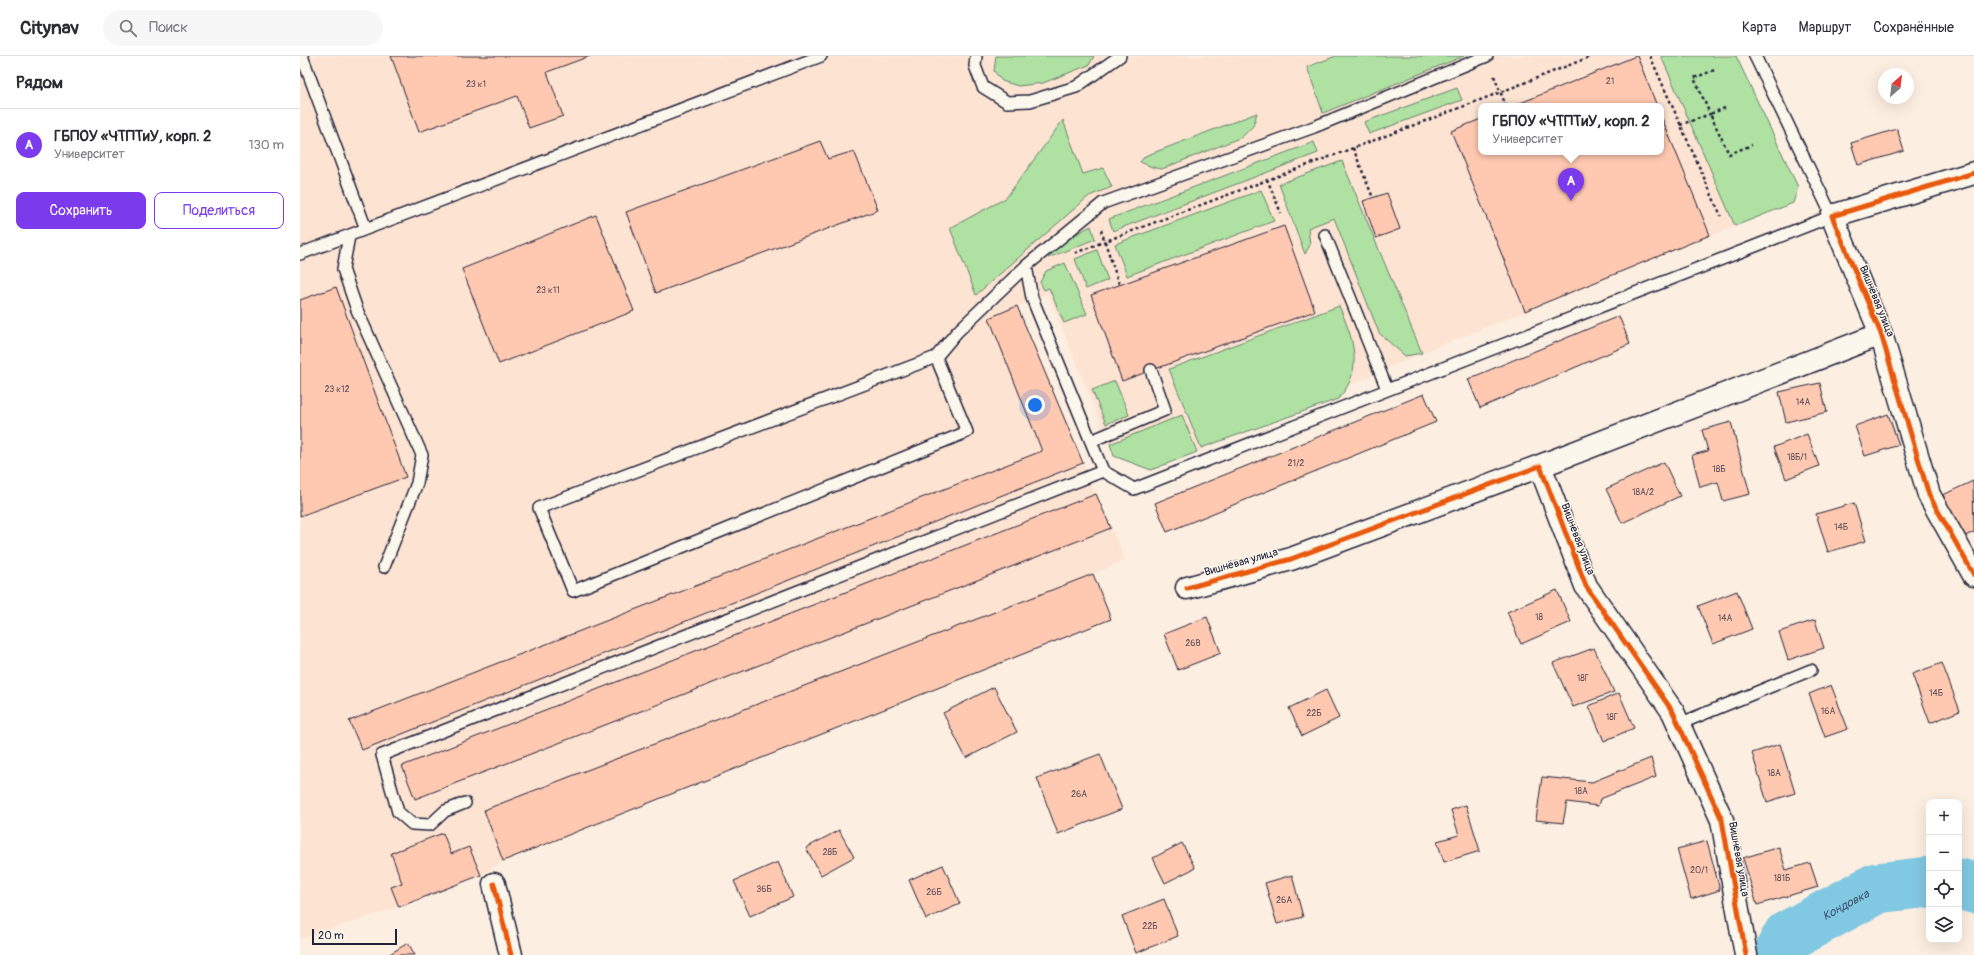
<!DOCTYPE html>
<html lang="ru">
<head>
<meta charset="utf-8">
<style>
  body { margin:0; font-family:Pangolin,sans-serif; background:#f7f7f7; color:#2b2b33 }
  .controls { position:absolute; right:12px; bottom:12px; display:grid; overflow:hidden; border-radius:8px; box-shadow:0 4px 16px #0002 }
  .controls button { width:36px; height:36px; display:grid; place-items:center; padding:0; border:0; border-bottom:1px solid #e1e1e2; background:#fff; color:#2b2b33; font:20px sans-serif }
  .compass { position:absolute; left:1578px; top:12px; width:36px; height:36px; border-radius:50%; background:#fff; box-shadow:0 4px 16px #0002; rotate:28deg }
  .scale { position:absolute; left:12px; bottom:10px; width:85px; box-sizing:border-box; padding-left:4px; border:2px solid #22223b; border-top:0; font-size:11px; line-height:14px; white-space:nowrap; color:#22223b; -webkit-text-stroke:3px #fbf7ec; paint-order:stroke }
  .you { position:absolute; left:735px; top:349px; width:14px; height:14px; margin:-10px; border:3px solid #fff; border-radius:50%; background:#1a73e8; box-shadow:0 0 0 6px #1a73e833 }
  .badge { display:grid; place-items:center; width:26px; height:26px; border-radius:50%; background:#7c3aed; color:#fff; font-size:13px; font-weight:700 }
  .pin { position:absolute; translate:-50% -33px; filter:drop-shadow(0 1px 2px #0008) }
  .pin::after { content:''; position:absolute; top:21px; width:14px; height:12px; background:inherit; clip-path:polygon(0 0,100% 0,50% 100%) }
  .popup { position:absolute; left:1178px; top:47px; width:186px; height:52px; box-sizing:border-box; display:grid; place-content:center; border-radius:8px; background:#fff; filter:drop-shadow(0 1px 3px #0005); font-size:13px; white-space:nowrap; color:#7c7c81 }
  .popup b { font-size:15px; color:#2b2b33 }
  .popup::after { content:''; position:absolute; left:50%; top:100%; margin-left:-8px; border:8px solid transparent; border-top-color:#fff }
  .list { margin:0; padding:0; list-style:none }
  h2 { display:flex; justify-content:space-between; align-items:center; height:52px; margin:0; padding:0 16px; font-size:17px }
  h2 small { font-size:13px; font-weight:400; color:#7c7c81 }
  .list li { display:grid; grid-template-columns:26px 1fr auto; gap:12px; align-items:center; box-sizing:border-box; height:72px; padding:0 16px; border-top:1px solid #e1e1e2 }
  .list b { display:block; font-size:15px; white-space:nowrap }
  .list p { margin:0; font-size:13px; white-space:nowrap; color:#7c7c81 }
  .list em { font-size:13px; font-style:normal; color:#7c7c81 }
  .actions { display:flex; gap:8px; padding:12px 16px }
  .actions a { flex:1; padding:9px 0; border:1px solid #7c3aed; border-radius:8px; text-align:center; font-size:14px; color:#7c3aed }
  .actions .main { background:#7c3aed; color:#fff }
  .icon { flex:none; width:22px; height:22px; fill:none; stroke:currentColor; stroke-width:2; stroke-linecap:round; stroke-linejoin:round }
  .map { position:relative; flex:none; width:1674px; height:899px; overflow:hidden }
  header { display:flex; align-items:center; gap:24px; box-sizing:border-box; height:56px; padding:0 20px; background:#fff; border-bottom:1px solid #e1e1e2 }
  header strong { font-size:19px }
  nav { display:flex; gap:22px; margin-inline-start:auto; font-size:14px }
  .search { width:280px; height:36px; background:#f7f7f7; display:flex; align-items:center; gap:10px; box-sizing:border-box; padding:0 14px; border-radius:22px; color:#7c7c81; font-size:15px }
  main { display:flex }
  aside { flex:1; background:#fff }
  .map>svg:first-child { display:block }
</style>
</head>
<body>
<header>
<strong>Citynav</strong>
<div class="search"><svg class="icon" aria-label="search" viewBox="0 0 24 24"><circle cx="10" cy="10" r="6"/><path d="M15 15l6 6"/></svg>Поиск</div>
<nav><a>Карта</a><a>Маршрут</a><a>Сохранённые</a></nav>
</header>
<main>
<aside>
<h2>Рядом<small></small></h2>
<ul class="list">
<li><span class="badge">A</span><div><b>ГБПОУ «ЧТПТиУ, корп. 2</b><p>Университет</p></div><em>130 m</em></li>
</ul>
<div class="actions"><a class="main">Сохранить</a><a>Поделиться</a></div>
</aside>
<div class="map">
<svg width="1674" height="899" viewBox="0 0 1674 899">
  <rect width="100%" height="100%" fill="#fceee0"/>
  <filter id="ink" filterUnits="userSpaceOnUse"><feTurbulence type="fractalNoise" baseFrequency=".025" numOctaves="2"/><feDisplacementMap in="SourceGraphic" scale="8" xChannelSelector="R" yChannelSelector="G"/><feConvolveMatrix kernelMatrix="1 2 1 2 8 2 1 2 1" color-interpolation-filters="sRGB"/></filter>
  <g filter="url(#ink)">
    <path fill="#fde3d2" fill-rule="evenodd" d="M0 0H1436L1498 131 1493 147 1122 297 897 396 851 414 814 400 748 237 717 250 796 438 825 504 793 518 811 563 203 805 181 819 99 851 0 883ZM1181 50H1361V96H1181Z"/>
    <path fill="#aee1a2" stroke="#68826e" d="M696 0H794L789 9 743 27 718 30 702 25 694 15Z
      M1036 0H1164L1023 57 1007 11Z
      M1361 0H1436L1498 131 1493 147 1435 170Z
      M1157 32 1162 44 1069 78 1064 66Z
      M957 57 953 70 942 81 862 113 852 111 840 106 845 100Z
      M763 64 783 118 803 112 812 131 789 140 676 239 650 172 706 142Z
      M1014 86 1018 97 813 175 809 163Z
      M1042 105 1122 297 1105 300 1079 277 1034 162 1008 172 1010 189 1005 198 979 128Z
      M961 134 974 165 827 220 815 188Z
      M791 170 795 183 748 202C761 187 774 179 791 170Z
      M797 194 808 224 786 233 775 203Z
      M765 207 787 258 764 267 749 232 744 234 740 226 746 215Z
      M1039 250C1053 282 1065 314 1038 343L901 392 869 313Z
      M815 325 829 359 806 368 792 334Z
      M882 359 897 396 851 414 814 400 810 388Z"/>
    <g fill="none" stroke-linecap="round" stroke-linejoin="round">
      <g stroke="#81c8e2" stroke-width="51">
        <path d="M1659 828 1674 832"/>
        <path id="s1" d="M1478 899 1488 880 1577 832 1629 826"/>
      </g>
    </g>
    <path fill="#ffc9b1" stroke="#22223b" d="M91 0H290L247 16 263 60 229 72 217 40 119 76Z
      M1337 0 1357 50H1213L1336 0Z
      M1361 60 1410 179 1225 255 1151 75 1181 63V96H1361Z
      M1597 73 1604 95 1558 109 1551 87Z
      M520 85 528 103 554 95 578 154 356 237 326 156Z
      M1087 137 1100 173 1076 182 1063 145Z
      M296 159 334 255 199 308 162 213Z
      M984 170 1015 255 822 325 791 239Z
      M36 231 106 421 0 460V244Z
      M717 250 783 407 62 694 49 665 742 395 689 262Z
      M1319 260 1330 288 1180 352 1168 323Z
      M1520 327 1527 356 1486 366 1479 336Z
      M1124 338 1136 366 867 476 855 447Z
      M1588 358 1599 389 1565 400 1555 370Z
      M1431 366 1450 438 1423 445 1418 426 1400 431 1392 399 1408 395 1402 374Z
      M1507 378 1519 410 1486 423 1474 391Z
      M1364 406 1380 440 1322 467 1306 433Z
      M1673 425 1674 476 1663 481 1643 439Z
      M796 438 811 472 115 743 102 710Z
      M1554 447 1566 485 1528 496 1516 458Z
      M793 518 811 563 203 805 184 754Z
      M1257 534 1271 566 1221 588 1207 556Z
      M1437 535 1452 573 1413 588 1398 550Z
      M907 561 921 597 878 614 864 578Z
      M1515 564 1524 592 1488 604 1479 576Z
      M1294 592 1314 636 1273 651 1253 607Z
      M1642 607 1660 655 1630 667 1612 618Z
      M1531 629 1548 673 1525 681 1509 638Z
      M694 631 717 676 666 702 643 657Z
      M1026 634 1039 662 1002 680 989 652Z
      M1319 637 1334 672 1304 685 1289 650Z
      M1480 688 1495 737 1467 746 1452 697Z
      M800 698 822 753 758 778 737 722Z
      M1351 702 1356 721 1300 743 1298 750 1267 746 1263 767 1236 764 1242 721 1292 726Z
      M1166 749 1180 795 1144 806 1137 785 1159 779 1151 754Z
      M539 774 554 801 521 819 506 792Z
      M143 777 151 798 169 791 181 819 99 851 91 831 102 827 91 797Z
      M1407 785 1420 834 1391 843 1377 793Z
      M882 787 895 812 865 827 853 802Z
      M1479 791 1486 814 1510 807 1518 831 1457 849 1443 802Z
      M478 806 493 841 450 860 434 825Z
      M643 809 660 848 626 863 609 824Z
      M992 819 1003 861 977 868 965 827Z
      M864 843 878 880 836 897 822 860Z
      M108 887 115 899H88Z"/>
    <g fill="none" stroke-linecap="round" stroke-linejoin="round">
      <defs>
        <path id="lane" d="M2 0 66 173
          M676 0 675 10 683 31 707 46 730 45 776 31 820 0
          M1187 0 1014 71 803 147 726 210 732 242 803 415 834 433 1532 160 1455 0
          M1025 179 1087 333
          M49 180 43 213 57 254 122 399 117 427 84 511
          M0 198 521 0
          M636 301 239 452 273 535 667 376 636 301 657 276 726 210
          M791 385 865 354 851 314
          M1379 668 1511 614
          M165 747 145 755 130 769 112 768 98 756 82 699 803 415"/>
        <path id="street" d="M1674 117 1532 160 1581 278 1629 439 1674 519
          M1240 410 1581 278
          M887 532 991 503 1240 410 1286 530 1373 656 1422 764 1446 899
          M194 828 211 899"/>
      </defs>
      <use href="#lane" stroke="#22223b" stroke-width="14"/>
      <use href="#street" stroke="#22223b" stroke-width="25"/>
      <path stroke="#22223b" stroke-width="2.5" stroke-dasharray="3 3" stroke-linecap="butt" d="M1350 0 1421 160
        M1194 20 1206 50
        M1425 52 1410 58 1429 98 1452 89
        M1380 69 1410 58 1394 22 1417 13
        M1053 92 1073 142
        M967 123 981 157
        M801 174 819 228
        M775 197C947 130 1121 69 1292 0"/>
      <use href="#lane" stroke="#fbf7ec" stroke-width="11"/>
      <use href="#street" stroke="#fbf7ec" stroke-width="22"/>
      <defs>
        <path id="cycleway" d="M1674 117 1532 160 1581 278 1629 439 1674 519
          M887 532 991 503 1240 410 1286 530 1373 656 1422 764 1446 899
          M194 828 211 899"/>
      </defs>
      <use href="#cycleway" stroke="#fbf7ec" stroke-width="8"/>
      <use href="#cycleway" stroke="#e8590c" stroke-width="5"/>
    </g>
  </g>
  <g text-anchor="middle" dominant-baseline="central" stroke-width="3" stroke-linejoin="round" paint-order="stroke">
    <g font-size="9" fill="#594c58">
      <text x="1310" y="25">21</text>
      <text x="176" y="28">23 к1</text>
      <text x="248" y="234">23 к11</text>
      <text x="37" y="333">23 к12</text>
      <text x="1503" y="346">14А</text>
      <text x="1497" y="401">18Б/1</text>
      <text x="996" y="407">21/2</text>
      <text x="1419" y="413">18Б</text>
      <text x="1343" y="436">18А/2</text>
      <text x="1541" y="471">14Б</text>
      <text x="1239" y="561">18</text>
      <text x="1425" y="562">14А</text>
      <text x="893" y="587">26В</text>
      <text x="1283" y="622">18Г</text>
      <text x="1636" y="637">14Б</text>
      <text x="1528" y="655">16А</text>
      <text x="1014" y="657">22Б</text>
      <text x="1312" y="661">18Г</text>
      <text x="1474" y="717">18А</text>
      <text x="1281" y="735">18А</text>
      <text x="779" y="738">26А</text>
      <text x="530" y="796">28Б</text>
      <text x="1399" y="814">20/1</text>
      <text x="1482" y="822">181Б</text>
      <text x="464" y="833">36Б</text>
      <text x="634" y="836">26Б</text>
      <text x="984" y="844">26А</text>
      <text x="850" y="870">22Б</text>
    </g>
    <g font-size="11" fill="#22223b" stroke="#fbf7ec">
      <text transform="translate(1577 245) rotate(68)">Вишнёвая улица</text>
      <text transform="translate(1278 483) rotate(69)">Вишнёвая улица</text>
      <text transform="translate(941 506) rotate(-16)">Вишнёвая улица</text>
      <text transform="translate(1439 803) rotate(80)">Вишнёвая улица</text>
    </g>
    <g font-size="12" font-style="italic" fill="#3e546d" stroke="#fbf7ec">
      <text stroke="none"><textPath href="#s1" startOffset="87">Кондовка</textPath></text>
    </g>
  </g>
</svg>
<div class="controls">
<button>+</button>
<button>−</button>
<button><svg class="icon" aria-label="locate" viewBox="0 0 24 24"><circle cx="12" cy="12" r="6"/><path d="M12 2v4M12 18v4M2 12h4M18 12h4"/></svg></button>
<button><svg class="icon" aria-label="layers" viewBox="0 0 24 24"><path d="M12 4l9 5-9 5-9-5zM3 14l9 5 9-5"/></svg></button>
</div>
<svg class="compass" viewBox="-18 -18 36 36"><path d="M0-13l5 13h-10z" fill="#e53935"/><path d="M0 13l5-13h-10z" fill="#7c7c81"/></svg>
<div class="scale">20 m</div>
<div class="you"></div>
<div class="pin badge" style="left:1271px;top:145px">A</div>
<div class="popup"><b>ГБПОУ «ЧТПТиУ, корп. 2</b>Университет</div>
</div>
</main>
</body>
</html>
